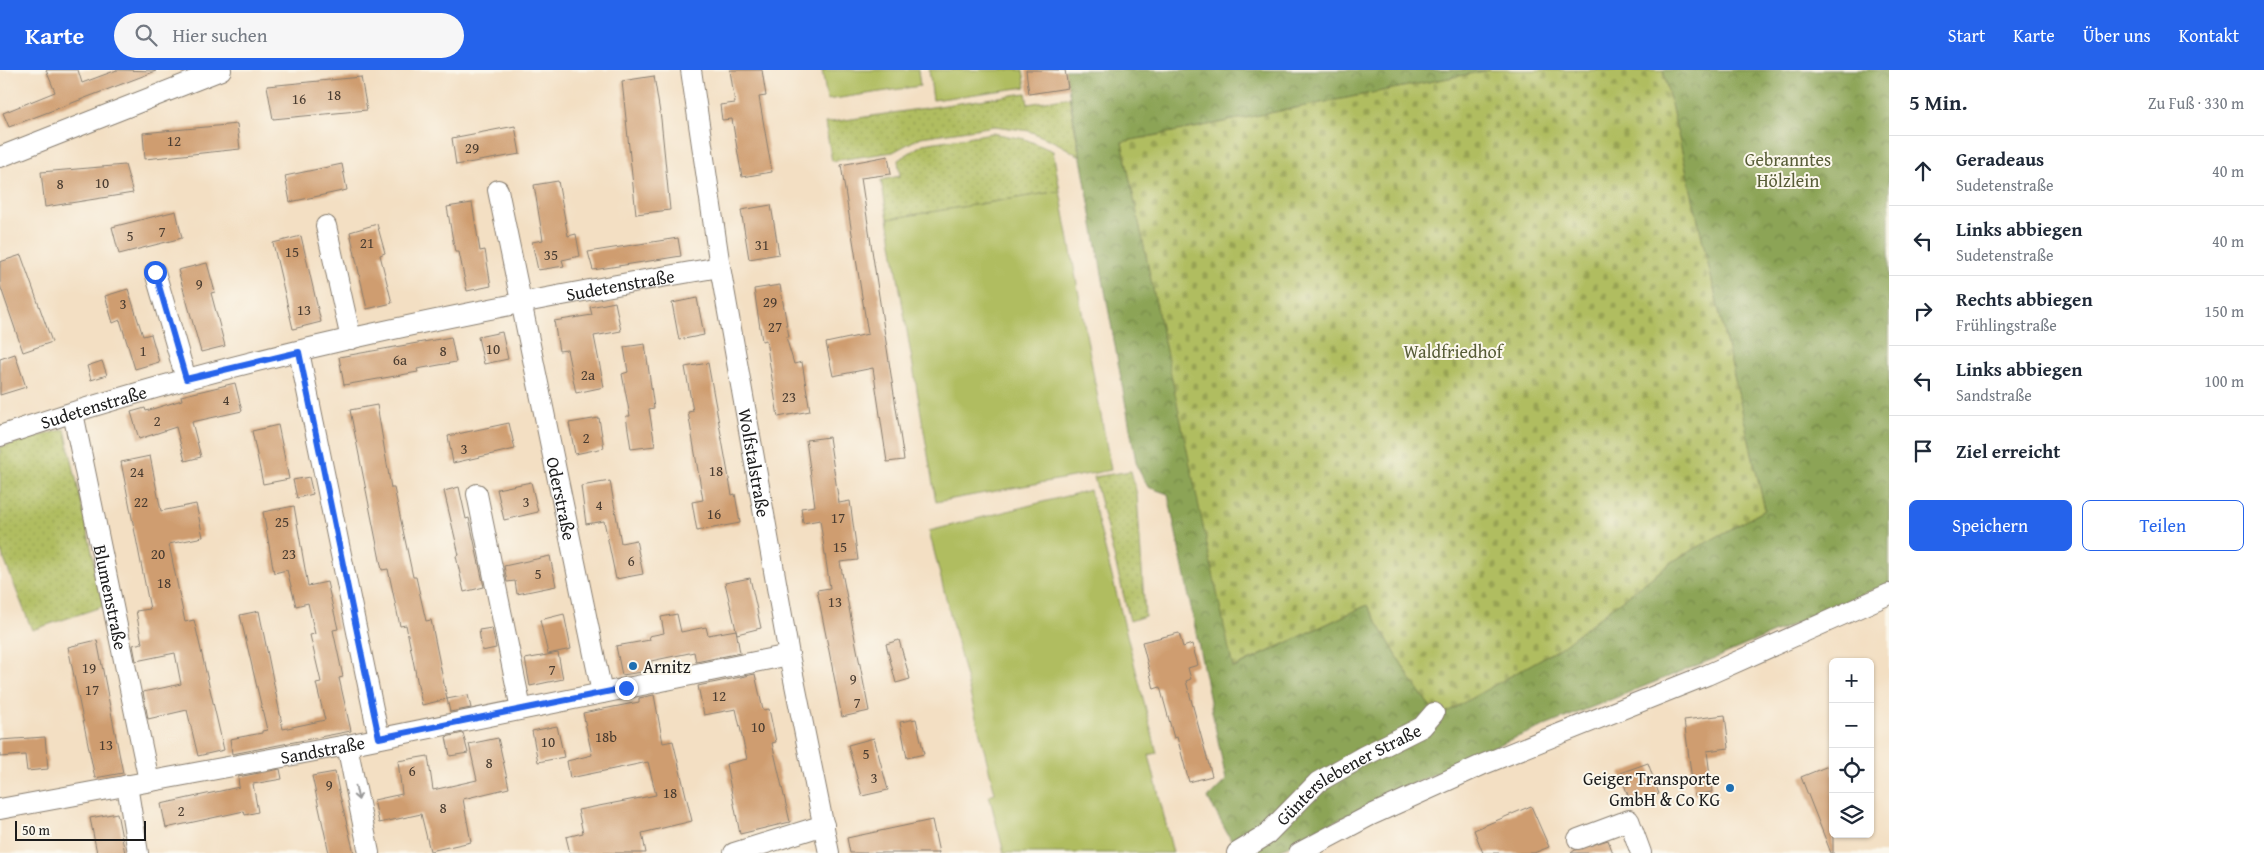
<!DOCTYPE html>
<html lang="de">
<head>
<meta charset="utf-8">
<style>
  body { margin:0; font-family:"Gentium Book Plus",serif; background:#f6f6f7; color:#1f2937 }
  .controls { position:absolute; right:15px; bottom:15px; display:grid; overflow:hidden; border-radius:8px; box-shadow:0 1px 4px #0004 }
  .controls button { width:45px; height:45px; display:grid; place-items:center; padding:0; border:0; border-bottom:1px solid #e0e1e3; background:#fff; color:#1f2937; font:25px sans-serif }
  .scale { position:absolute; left:15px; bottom:12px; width:131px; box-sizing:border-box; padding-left:5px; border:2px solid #1c1c1c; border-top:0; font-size:14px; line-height:18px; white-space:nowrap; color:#1c1c1c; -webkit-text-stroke:4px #fbf7ec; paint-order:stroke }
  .stop { position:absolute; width:15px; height:15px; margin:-11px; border:4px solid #2563eb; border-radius:50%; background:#fff }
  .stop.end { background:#2563eb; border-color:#fff; box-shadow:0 1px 5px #0008 }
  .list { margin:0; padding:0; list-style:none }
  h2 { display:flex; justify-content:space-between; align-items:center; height:65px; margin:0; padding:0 20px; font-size:21px }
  h2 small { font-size:16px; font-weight:400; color:#747a83 }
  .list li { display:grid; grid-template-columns:32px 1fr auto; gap:15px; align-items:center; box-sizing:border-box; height:70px; padding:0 20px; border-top:1px solid #e0e1e3 }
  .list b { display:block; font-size:19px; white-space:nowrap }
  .list p { margin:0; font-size:16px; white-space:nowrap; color:#747a83 }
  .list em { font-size:16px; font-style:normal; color:#747a83 }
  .actions { display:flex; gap:10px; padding:15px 20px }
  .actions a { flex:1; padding:11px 0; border:1px solid #2563eb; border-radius:8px; text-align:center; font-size:18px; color:#2563eb }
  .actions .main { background:#2563eb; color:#fff }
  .icon { flex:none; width:28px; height:28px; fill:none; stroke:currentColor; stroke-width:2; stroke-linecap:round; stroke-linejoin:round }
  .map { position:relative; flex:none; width:1889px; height:783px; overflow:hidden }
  header { display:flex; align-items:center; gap:30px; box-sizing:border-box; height:70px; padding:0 25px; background:#2563eb; color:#fff }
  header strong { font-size:24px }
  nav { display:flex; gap:28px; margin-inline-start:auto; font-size:18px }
  .search { width:350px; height:45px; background:#f6f6f7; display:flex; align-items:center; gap:12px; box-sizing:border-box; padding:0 18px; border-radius:28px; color:#747a83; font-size:19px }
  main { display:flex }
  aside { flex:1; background:#fff }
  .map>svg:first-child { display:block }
</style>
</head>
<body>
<header>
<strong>Karte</strong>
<div class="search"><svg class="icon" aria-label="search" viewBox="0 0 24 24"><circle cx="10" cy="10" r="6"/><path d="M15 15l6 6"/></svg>Hier suchen</div>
<nav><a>Start</a><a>Karte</a><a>Über uns</a><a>Kontakt</a></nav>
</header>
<main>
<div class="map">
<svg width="1889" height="783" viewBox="0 0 1889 783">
  <defs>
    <pattern id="grass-dots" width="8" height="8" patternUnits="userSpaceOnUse" patternTransform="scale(1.25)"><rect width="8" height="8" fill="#b0bd60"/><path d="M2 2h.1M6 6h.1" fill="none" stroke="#97a253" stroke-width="1.8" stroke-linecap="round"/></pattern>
    <pattern id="forest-crowns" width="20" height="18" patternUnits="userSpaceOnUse" patternTransform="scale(1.25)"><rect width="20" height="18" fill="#8ca456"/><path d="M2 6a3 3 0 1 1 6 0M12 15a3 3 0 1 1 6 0" fill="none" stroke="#728546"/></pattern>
    <pattern id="cemetery-stones" width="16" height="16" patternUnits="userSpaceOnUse" patternTransform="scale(1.25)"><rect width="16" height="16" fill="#b0bd60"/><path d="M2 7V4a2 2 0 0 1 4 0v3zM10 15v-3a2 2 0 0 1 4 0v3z" fill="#97a253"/></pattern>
  </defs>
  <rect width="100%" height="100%" fill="#fbf7ec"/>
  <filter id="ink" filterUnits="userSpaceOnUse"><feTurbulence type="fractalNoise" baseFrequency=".02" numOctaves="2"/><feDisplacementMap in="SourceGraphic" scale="10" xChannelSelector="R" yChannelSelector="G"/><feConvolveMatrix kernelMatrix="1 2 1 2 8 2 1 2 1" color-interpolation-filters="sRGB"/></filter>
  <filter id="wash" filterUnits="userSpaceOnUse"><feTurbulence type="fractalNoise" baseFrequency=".0096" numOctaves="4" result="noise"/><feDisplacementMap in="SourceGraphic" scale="20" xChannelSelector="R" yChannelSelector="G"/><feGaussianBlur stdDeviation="1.12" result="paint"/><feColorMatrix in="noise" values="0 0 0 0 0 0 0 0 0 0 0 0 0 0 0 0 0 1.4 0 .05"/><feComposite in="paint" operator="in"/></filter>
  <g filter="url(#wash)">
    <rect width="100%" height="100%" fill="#f3dfc3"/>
    <path fill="url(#grass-dots)" stroke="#666c3e" d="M1026 23 1028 34 1069 27 1080 86 1057 73 1029 61 995 56 921 67 893 82 832 91 825 53Z
      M992 63 1025 69 1053 81 1060 121 888 149 881 110 900 106 898 90 923 74Z
      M65 359 104 536 32 560 0 479V377Z
      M1131 401 1137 425 1145 546 1130 551 1094 407Z"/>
    <path fill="url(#forest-crowns)" stroke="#546039" d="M1065 0H1490L1122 72 1234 598 1367 535 1413 613 1438 647 1558 579 1673 491 1765 440 1663 0H1889V513L1718 587 1502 673 1369 734 1274 783H1238L1208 728 1226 710 1168 424 1148 417 1137 397Z"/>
    <path fill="url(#cemetery-stones)" stroke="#666c3e" d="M1490 0H1663L1765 440 1673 491 1558 579 1438 647 1413 613 1367 535 1233 598 1122 72Z"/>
    <path fill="#b0bd60" stroke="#666c3e" d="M822 0H918L920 16 827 30Z
      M929 0H1023L1026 17 933 30Z
      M1060 121 1111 400 936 432 888 149Z
      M1090 420 1157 683 1149 685 1173 783H1004L989 725 995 723 929 461Z"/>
    <g id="blocks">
      <path fill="#cf9d6f" d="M46 0H78L82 13 117 0 156 1 9 57 3 43 55 22Z
        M730 0H762L766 26 759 27 772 102 742 107 732 49 722 50 720 35 735 33Z
        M1026 0H1065L1068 18 1029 24Z
        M654 6 661 49 670 140 636 144 622 11Z
        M361 7 367 40 273 49 267 16Z
        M237 54 240 79 145 89 143 63Z
        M515 56 520 84 456 95 452 68Z
        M888 86 891 104 861 108 904 390 887 392 873 298 833 306 826 273 868 264 841 95Z
        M342 94 347 120 290 132 285 106Z
        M125 95 133 123 45 137 41 102Z
        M558 111 568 166 576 164 580 186 562 190 564 196 538 200 532 172 543 170 534 115Z
        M472 133 480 181 485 180 491 216 467 221 459 182H455L447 137Z
        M771 135 779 184 749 189 741 140Z
        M176 141 182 168 119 184 112 157Z
        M377 154 385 183 380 185 392 233 367 239 350 162Z
        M301 166 321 252 293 259 273 173Z
        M678 168 681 186 593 200 588 182Z
        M21 185 52 272 23 282 0 215V192Z
        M207 193 215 222 211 223 225 276 201 282 178 200Z
        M780 215 789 267H786L794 294 802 292 810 341 778 347 766 270 762 271 754 219Z
        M128 219 143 266 151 264 159 292 135 299 120 250 113 253 105 226Z
        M697 228 704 265 679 270 672 233Z
        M615 232 621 261 594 266 604 317 576 323 567 280 559 281 554 251 592 245 590 237Z
        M502 262 508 289 484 294 478 267Z
        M451 267 456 292 417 299 418 302 344 315 339 287Z
        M645 274 654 338 649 339 655 376 631 379 626 346H630L622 304 628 302 624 277Z
        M15 284 26 317 0 325V289Z
        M102 291 107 305 91 310 87 296Z
        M708 293 732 425 735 424 740 453 697 461 692 432 703 430 688 342 693 341 685 297Z
        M235 313 242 341 192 352 201 387 185 391 176 357 139 369 131 342 145 338 146 341 182 330 181 326Z
        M377 335 391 418H394L413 507H416L426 551 431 550 447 629 422 635 406 555 400 556 388 499 382 500 350 340Z
        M599 348 604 378 575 384 569 353Z
        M509 353 515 379 453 393 448 366Z
        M278 355 289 409 263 414 252 361Z
        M829 367 839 433 850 431 858 490 840 492 869 641 842 647 817 520 830 518 820 450 803 453 801 438 815 436 806 370Z
        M150 386 161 441 196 434 203 467 169 474 185 552 194 550 224 680 198 686 187 640 148 649 143 622 181 614 175 583 136 591 133 575 142 573 136 541 150 539 121 392Z
        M309 407 313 424 297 428 293 410Z
        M610 411 621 473 636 470 643 504 616 509 604 451 586 454 581 416Z
        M531 412 538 442 504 450 497 419Z
        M459 417 466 449 469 448 484 517 464 522 456 486 459 485 444 421Z
        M294 436 308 516 327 512 338 559 333 560 343 607 339 608 351 661 232 684 230 669 262 663V661L267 660 240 545 259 541 283 659 325 650 316 613 321 612 310 565 315 564 308 533 296 536 287 500 274 503 263 442Z
        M550 486 556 516 517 524 515 511 507 512 504 496Z
        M750 508 761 558 737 564 725 513Z
        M564 544 571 579 548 584 540 550Z
        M677 544 681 562 706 557 708 565 736 560 740 583 696 592 694 582 651 591 653 599 649 601 622 605 616 576 650 570 649 566 664 563 661 547Z
        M492 558 496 578 482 581 479 560Z
        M1179 563 1183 577 1192 574 1198 595 1188 598 1191 609 1186 611 1212 706 1189 712 1177 667 1174 668 1160 617 1154 619 1142 572Z
        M97 570 123 703 95 708 68 577Z
        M899 570 910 609 896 613 886 574Z
        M558 583 563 609 530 616 525 589Z
        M755 604 763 640 769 639 776 672 772 673 790 752 740 764 726 694 747 689 736 639 704 645 698 616Z
        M468 625 471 638 450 642 447 629Z
        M654 625 663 673 673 671 692 751 642 763 646 783H570L566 767 583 763 578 740 656 725 648 692 570 708 567 691 592 685 583 643 639 632V628Z
        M1725 645 1729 678 1707 681 1712 722 1694 725 1684 650Z
        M916 649 924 684 907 688 900 652Z
        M557 656 564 687 538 692 532 661Z
        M463 663 468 683 450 686 446 667Z
        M45 667 48 699 27 701 25 685 0 687V670Z
        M498 668 509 718 463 729 471 772 430 781 421 744 379 753 374 730 402 724 398 691 428 686 433 720 477 710 469 674Z
        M874 668 888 720 862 726 848 675Z
        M1648 693 1659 724 1631 734 1620 703Z
        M1833 694V783H1831L1801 707Z
        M280 699 282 709 253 714 258 742 245 745 244 741 166 758 161 734 239 717 238 707Z
        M335 702 340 726 354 783H329L312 706Z
        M1531 736 1549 777 1534 783H1483L1474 760Z
        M117 743 125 783H97L90 748Z
        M932 750 939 783H850L847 768Z
        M1608 770 1613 783H1571L1575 780Z"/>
    </g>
  </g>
  <g filter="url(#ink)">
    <use href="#blocks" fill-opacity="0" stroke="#887e70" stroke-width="1"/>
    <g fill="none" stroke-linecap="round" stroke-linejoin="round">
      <defs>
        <g id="minor">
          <path id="s1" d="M691 0 720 197 789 585 829 783"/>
          <path d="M0 87 221 0"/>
          <path id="s2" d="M498 120 602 623"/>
          <path d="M326 156 351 269"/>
          <path d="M155 202 186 309"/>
          <path d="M299 282 379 668"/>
          <path id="s3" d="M73 343 149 711"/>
          <path id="s4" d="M0 366C233 287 477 238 720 197"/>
          <path d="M477 424 521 639"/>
          <path d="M347 675 369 783"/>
          <path d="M127 715 138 783"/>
          <path id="s5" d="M0 739 347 675 789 585"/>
          <path d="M1578 769 1629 750 1641 783"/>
          <path d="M734 783 824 755"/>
          <path id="s6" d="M1237 783 1265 766 1318 712 1364 686 1422 657 1434 643"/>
          <path d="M1299 783 1369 746 1484 694 1707 605 1889 524"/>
        </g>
      </defs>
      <use href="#minor" stroke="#887e70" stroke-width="22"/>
      <use href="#minor" stroke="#fff" stroke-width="20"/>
    </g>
    <defs><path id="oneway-shaft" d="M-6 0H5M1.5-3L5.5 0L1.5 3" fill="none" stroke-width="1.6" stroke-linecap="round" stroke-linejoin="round" transform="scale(1.25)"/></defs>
    <use stroke="#999" href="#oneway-shaft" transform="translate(357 723) rotate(78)"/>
  </g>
  <g fill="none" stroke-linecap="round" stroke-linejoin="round" filter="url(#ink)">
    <path stroke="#2563eb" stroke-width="6" d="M155 202 186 309 299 282 379 668 626 618"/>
  </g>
  <g fill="#1f6fb2" stroke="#fbf7ec" stroke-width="2">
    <circle cx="633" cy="596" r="5"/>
    <circle cx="1730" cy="718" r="5"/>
  </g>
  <g text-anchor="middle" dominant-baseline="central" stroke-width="4" stroke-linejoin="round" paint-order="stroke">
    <g font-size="15" fill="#493c31">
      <text x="334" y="24">18</text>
      <text x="299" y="28">16</text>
      <text x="174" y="70">12</text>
      <text x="472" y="77">29</text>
      <text x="102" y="112">10</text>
      <text x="60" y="113">8</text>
      <text x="162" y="161">7</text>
      <text x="130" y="165">5</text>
      <text x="367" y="172">21</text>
      <text x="762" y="174">31</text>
      <text x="292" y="181">15</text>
      <text x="551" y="184">35</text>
      <text x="199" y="213">9</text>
      <text x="770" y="231">29</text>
      <text x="123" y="233">3</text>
      <text x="304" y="239">13</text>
      <text x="775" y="256">27</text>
      <text x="493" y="278">10</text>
      <text x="143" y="280">1</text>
      <text x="443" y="280">8</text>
      <text x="400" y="289">6a</text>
      <text x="588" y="304">2a</text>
      <text x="789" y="326">23</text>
      <text x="226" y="329">4</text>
      <text x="157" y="350">2</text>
      <text x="586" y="367">2</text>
      <text x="464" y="378">3</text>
      <text x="716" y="400">18</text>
      <text x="137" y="401">24</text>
      <text x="141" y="431">22</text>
      <text x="526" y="431">3</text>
      <text x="599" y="434">4</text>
      <text x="714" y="443">16</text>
      <text x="838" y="447">17</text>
      <text x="282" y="451">25</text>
      <text x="840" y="476">15</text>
      <text x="158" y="483">20</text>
      <text x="289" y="483">23</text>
      <text x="631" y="490">6</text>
      <text x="538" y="503">5</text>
      <text x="164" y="512">18</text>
      <text x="835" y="531">13</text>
      <text x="89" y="597">19</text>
      <text x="552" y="599">7</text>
      <text x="853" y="608">9</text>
      <text x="92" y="619">17</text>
      <text x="719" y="625">12</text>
      <text x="857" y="632">7</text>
      <text x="758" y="656">10</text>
      <text x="606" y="666">18b</text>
      <text x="548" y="671">10</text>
      <text x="106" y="674">13</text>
      <text x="866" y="683">5</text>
      <text x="489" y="692">8</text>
      <text x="412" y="700">6</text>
      <text x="874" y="707">3</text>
      <text x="329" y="714">9</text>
      <text x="670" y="722">18</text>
      <text x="443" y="737">8</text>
      <text x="181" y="740">2</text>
    </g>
    <g font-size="18" fill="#575c37" stroke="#fbf7ec">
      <text x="1788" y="89">Gebranntes<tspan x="1788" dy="21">Hölzlein</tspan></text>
      <text x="1453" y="281">Waldfriedhof</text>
    </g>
    <g font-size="18" fill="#1c1c1c" stroke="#fbf7ec">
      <text stroke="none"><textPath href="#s4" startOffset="639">Sudetenstraße</textPath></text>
      <text stroke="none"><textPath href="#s4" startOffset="98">Sudetenstraße</textPath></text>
      <text stroke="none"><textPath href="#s1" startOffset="398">Wolfstalstraße</textPath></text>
      <text stroke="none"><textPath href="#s2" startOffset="315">Oderstraße</textPath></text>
      <text stroke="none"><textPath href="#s3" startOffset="188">Blumenstraße</textPath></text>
      <text stroke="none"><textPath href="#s5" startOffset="328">Sandstraße</textPath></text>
      <text stroke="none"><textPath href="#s6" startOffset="138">Günterslebener Straße</textPath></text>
    </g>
    <g font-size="18" fill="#1c1c1c" stroke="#fbf7ec" text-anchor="start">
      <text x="643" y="596">Arnitz</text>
      <text x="1720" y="708" text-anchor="end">Geiger Transporte<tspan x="1720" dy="21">GmbH &amp; Co KG</tspan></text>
    </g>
  </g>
</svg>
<div class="controls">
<button>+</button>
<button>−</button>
<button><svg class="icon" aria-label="locate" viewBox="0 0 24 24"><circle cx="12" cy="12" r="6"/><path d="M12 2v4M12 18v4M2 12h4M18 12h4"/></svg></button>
<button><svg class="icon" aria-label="layers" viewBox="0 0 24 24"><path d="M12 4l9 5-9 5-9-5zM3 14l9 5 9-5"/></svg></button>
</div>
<div class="scale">50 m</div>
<div class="stop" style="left:155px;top:202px"></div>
<div class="stop end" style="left:626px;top:618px"></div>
</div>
<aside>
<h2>5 Min.<small>Zu Fuß · 330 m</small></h2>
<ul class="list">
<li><svg class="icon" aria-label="ahead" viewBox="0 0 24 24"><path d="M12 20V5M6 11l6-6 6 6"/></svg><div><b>Geradeaus</b><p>Sudetenstraße</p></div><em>40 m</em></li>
<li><svg class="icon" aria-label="left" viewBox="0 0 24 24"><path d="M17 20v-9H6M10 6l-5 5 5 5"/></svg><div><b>Links abbiegen</b><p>Sudetenstraße</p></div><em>40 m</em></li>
<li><svg class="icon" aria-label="right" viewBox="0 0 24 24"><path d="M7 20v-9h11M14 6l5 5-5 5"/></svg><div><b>Rechts abbiegen</b><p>Frühlingstraße</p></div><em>150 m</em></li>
<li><svg class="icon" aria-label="left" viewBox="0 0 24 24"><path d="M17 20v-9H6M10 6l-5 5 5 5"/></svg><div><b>Links abbiegen</b><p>Sandstraße</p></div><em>100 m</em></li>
<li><svg class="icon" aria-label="arrive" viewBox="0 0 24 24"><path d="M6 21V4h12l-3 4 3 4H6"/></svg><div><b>Ziel erreicht</b></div></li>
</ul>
<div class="actions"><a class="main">Speichern</a><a>Teilen</a></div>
</aside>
</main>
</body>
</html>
